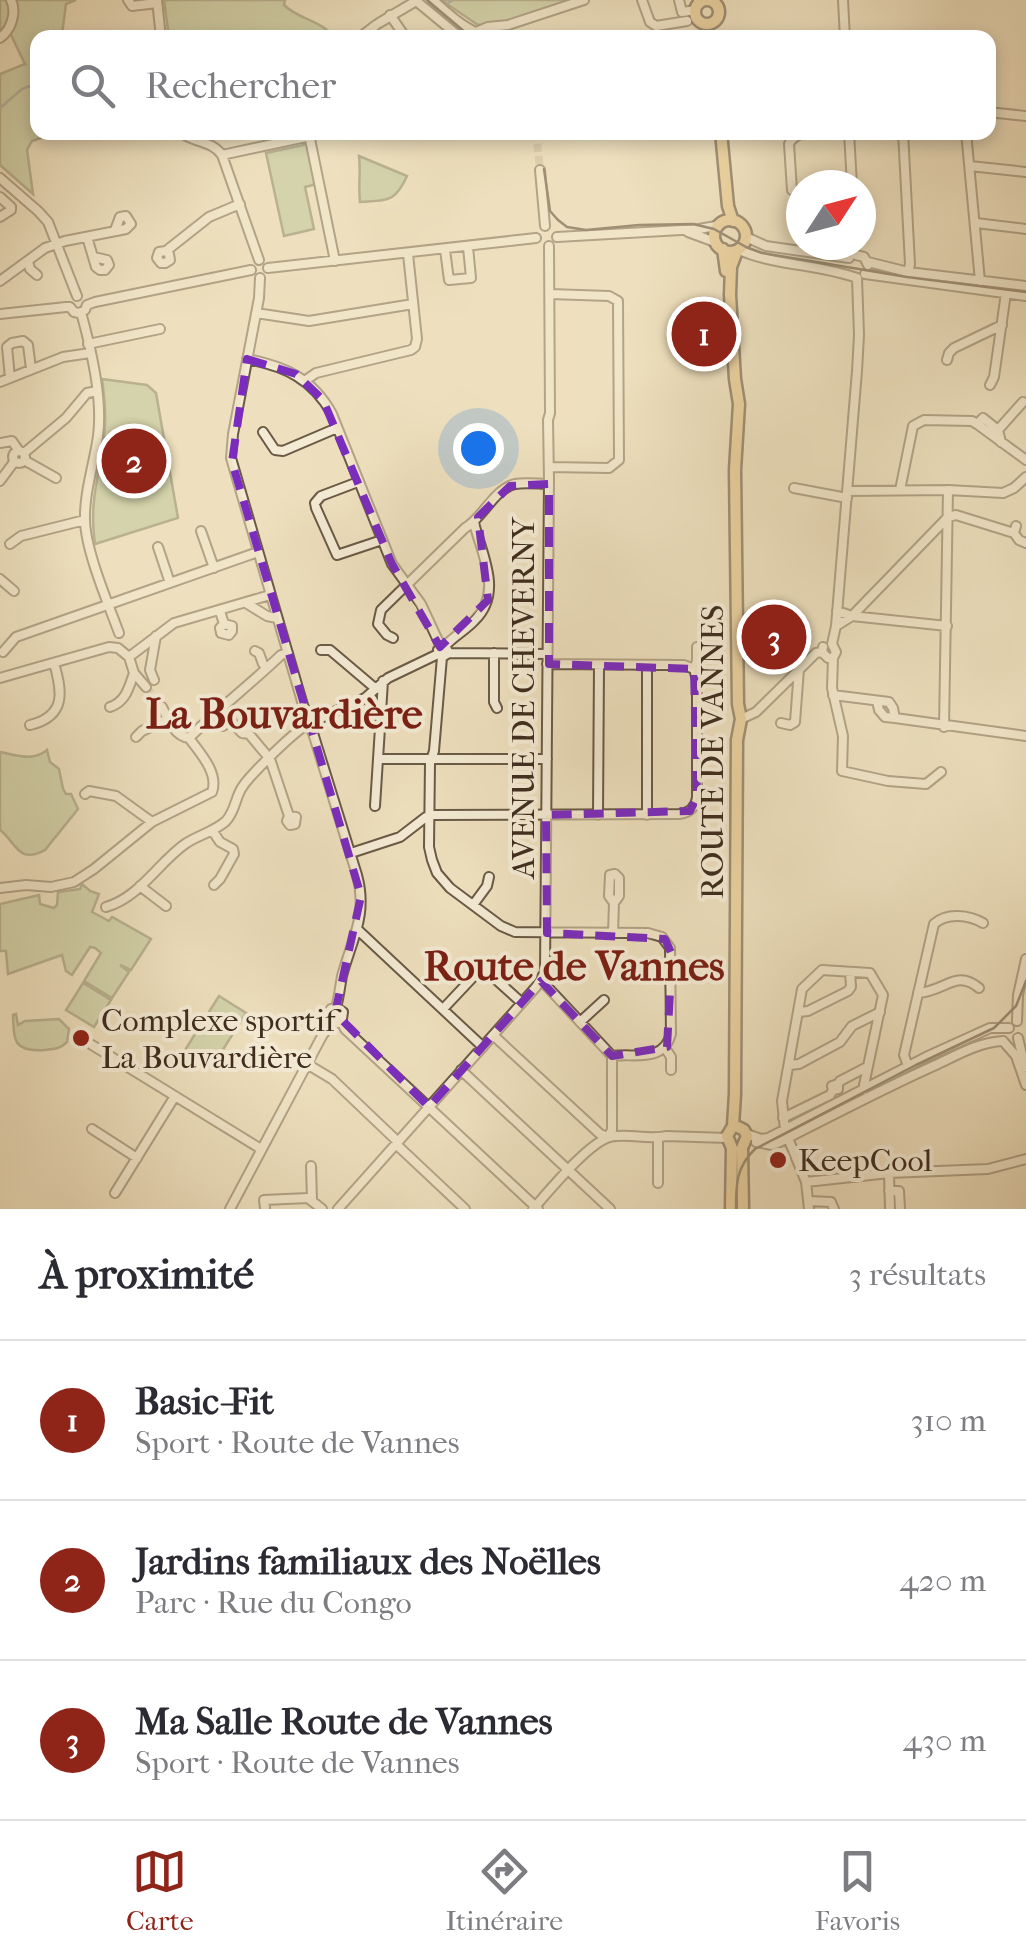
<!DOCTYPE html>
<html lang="fr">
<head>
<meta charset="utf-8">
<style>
  body { margin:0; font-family:"IM FELL French Canon",serif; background:#f7f7f7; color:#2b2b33 }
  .compass { position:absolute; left:786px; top:170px; width:90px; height:90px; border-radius:50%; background:#fff; box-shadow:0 5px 15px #0003; rotate:54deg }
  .you { position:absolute; left:478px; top:448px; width:35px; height:35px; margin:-25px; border:8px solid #fff; border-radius:50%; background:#1a73e8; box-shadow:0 0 0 15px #1a73e833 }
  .badge { display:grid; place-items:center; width:65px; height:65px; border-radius:50%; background:#8f2418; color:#fff; font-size:32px; font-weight:700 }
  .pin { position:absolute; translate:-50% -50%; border:5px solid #fff; box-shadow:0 2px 10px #0006 }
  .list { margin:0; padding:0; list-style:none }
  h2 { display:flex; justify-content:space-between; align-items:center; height:130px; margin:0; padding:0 40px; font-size:42px }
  h2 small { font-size:32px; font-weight:400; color:#7c7c81 }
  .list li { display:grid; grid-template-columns:65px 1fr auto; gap:30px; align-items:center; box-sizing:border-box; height:160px; padding:0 40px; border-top:2px solid #e1e1e2 }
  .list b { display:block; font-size:38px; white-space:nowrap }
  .list p { margin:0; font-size:32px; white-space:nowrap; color:#7c7c81 }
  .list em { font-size:32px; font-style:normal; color:#7c7c81 }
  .icon { flex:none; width:55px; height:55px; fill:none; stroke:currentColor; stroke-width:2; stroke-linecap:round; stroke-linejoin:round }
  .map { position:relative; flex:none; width:1026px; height:1209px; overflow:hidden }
  .search { position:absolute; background:#fff; box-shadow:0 5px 15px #0003; left:30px; right:30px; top:30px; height:110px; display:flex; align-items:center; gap:25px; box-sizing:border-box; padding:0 35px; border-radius:20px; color:#7c7c81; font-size:38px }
  .sheet { height:610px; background:#fff }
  nav { display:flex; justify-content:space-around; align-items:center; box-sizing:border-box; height:140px; border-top:2px solid #e1e1e2; background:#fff; font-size:28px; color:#7c7c81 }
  nav a { display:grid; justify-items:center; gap:5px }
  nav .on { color:#8f2418 }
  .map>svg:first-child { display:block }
</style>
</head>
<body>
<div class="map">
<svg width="1026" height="1209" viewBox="0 0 1026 1209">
  <rect width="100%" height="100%" fill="#eee0be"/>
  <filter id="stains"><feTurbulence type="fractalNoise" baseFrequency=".002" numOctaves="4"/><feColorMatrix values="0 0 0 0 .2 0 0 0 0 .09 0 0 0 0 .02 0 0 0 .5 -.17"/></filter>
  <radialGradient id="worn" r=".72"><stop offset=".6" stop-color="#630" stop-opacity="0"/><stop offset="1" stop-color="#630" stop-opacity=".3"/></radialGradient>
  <path fill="#b3c396" stroke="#78785a" stroke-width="2.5" d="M0 0H76L66 4 62 34 69 37 38 38V132L55 133 32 141 27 150 33 194 0 165V74L25 64 10 33 0 35Z
    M164 0H285L284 5C298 19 322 21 334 37H169Z
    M441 0H574L505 22 478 25Z
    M308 144 317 184 305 187 314 229 284 236 266 153Z
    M359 156 407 176C395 203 387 200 360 202 358 184 361 173 359 156Z
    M102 379 147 385 156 393 178 518 95 544C88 497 102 470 105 426 106 410 104 394 102 379Z
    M47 750 50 762 59 769 63 789 66 794H71L78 809 45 850C18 865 16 842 0 830V752C17 755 32 762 47 750Z
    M82 884 90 891 99 894 92 912 109 921 112 917 151 939 131 970 120 965 129 972 112 998 84 981 101 953 95 948 90 947 72 975 66 971 62 955 8 974 6 951H0V904L39 895 40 904 54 908 57 905 58 892 80 889Z
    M83 983 111 1000 94 1027 66 1010Z
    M219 996 246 1013 212 1067 185 1050Z
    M16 1014 18 1025 25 1021 59 1019 69 1029 67 1042C60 1049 55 1049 44 1050 14 1052 14 1042 13 1015Z"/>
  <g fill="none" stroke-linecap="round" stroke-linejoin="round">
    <path stroke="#78827d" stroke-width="2.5" d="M453 0 448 3 454 0
      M0 108 22 89 38 83"/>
    <path stroke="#cbbc9e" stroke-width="8" stroke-dasharray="8 4" stroke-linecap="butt" d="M536 132 540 170
      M146 687 162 707"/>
    <defs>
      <path id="minor" d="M128 0 132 6 157 3
        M157 0 161 38
        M415 0 461 38
        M433 0C444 10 455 21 468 28 473 31 478 34 482 38
        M642 0 650 22 656 26 687 21
        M679 0 682 12 696 10
        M698 0 699 4
        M843 0 845 38
        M390 15 406 38
        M379 23 416 1
        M476 32 488 27 508 25 584 0
        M0 38C11 30 17 13 11 0
        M359 38 376 25
        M988 112 1026 116
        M180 132C194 143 211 140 222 155L259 260
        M849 132 852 185
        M903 132 910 264 908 272
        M966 132 980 281
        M222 155 306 137 310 139 335 261
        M970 166 1026 172
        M540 170 545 226
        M0 178 38 211 48 222 77 296
        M792 190 789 144C796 129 818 133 833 132
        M0 197 11 207V210L0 217
        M976 223 1026 229
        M688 232 715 242
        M87 237 96 267 100 270H105L109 265 107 260 94 257
        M557 237 699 229 716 226
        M746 237 766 246 849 258
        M445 250 449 280 471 278 468 247
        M739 250C776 266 819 264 857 278
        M166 251 169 254 170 260 165 263H161L157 258 159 252 166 251 209 217 240 204
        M856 255 864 257 868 265
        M28 261 30 269 37 275
        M868 262 908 272 1026 286
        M268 268 536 238
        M865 274 1026 296
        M260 278 259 298 233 434 231 458 303 705 308 717 314 722 310 728
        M0 281 45 248 65 241 126 229 131 224 126 216 120 217 115 230
        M81 312C91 349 103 398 98 436 94 464 84 493 85 521 86 552 108 603 119 633
        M256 313 309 321 413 304
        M0 314 66 307H70L74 312 79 313 85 310 87 305 95 302 251 270
        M88 344 160 329
        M247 359C285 366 313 379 332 414L392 564 421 604 441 647
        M947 360 949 353 954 348 1002 325
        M10 378 7 347 12 343 23 341 28 345 31 369
        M306 380 316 373 411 350 415 347 417 339 408 254
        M0 382 63 357 90 353
        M990 385 994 377 1006 293
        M977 424 1026 460
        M998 430 1023 402
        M263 432 275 450 283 451 337 428
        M0 443 12 441 19 451
        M13 457a6 6 0 1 1 12 0a6 6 0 1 1-12 0Z
        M24 453 66 418 87 393 97 391
        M24 460 56 478
        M550 467 609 468 619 460 618 301 609 296 550 294
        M0 481 14 462
        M358 482 321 496 315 503 316 508 337 555 382 540
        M794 488 847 498
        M900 490 913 426 924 420 972 421 977 424 983 418 998 430 1001 442
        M847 491 948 490 1003 493 1014 488 1026 477
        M948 517 956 515 1014 533 1016 526
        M201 531 214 568
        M1014 533 1019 540 1026 543
        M10 544 21 536 85 520
        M158 547 170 583
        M0 579 14 591
        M246 603 267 616 277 618
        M220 611 224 624 220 628 221 633 229 635 232 631V626L224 624
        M837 611 852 616 947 626
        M836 626 852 616 948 517
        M393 638 387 635 378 624 381 610 465 528C483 518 494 489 515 484 526 482 539 484 549 484
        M445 646C454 636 466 630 475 620 503 592 482 555 474 523
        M321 650H330L376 689
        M255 651 259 653 263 664 267 668
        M3 652 16 637 258 552
        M822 652 828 658H833L836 652 832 644 836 626 857 371 859 335 857 278
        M449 653 547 654
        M494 653V702L497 708
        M129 657 134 673 146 687
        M442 657 449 653 445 646 438 650 439 655 442 657 434 751 430 763 429 847 432 860 437 873 450 888 501 926 515 932 648 933 662 937 670 948 671 1034C663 1063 635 1053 612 1056
        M833 658 832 688 843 736 842 771 888 781 926 784 941 772
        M694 669 697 661V647
        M0 678 109 647 118 648 129 657 174 623 270 595
        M154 680 150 670 156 636
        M833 695 889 702 893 708 895 718 885 717 879 710 877 701
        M110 707C126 702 129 687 134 673
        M308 717 303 724 306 727 310 728 313 733 357 875C368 915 352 939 342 976 340 987 339 997 336 1008L331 1009 328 1013 332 1022
        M895 718 1026 736
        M741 719 756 712 816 653 822 652 823 647
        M314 721 365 698 388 678 438 654
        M781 723 790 725 795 722 799 669
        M30 725C67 716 62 691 54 663
        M223 726 230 720 242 733 249 734 270 759 289 816 287 821 290 825 295 824 296 817 289 816
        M944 727 948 490
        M242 733 256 719
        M136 737 142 731 168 719
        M189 738C219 708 251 684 281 655L288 653
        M378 759H547
        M85 794 89 791 116 796 152 822
        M375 806 383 681
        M598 815 599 665
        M647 815V665
        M212 830 220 842 233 849 234 854 220 879 214 885
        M351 853 400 837 426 817 432 815 679 814C689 813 696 807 697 797V680L694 669 684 665 547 664
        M140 886 166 906
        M0 888 26 885 51 887 74 882 94 869 152 822 212 792C219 773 200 753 189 738 174 736 168 719 162 707
        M473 905 487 886 489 877
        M106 907C140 897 158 863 185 844 198 835 214 832 226 821 236 810 235 797 243 786 252 773 291 735 305 726
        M358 930 483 1047
        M613 933 614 903 619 896V878L615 874 610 875 609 896 614 903
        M541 980 612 1056V1130L608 1137
        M918 993C946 991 956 969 979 988
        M443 1009 475 975 484 972 491 975 522 1003
        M799 1012 808 1011 848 991 851 987 850 972
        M341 1021 345 1029 538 1209
        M1017 1021 1018 995 1026 959
        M580 1022 604 1000
        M493 1035 600 1134 608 1137
        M1018 1038 1025 1067
        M1003 1041 1016 1056 1026 1085
        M92 1045 261 1149
        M665 1048 671 1057V1070
        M307 1064 332 1079 396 1140 398 1146 465 1209
        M789 1065 799 1064 840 1042 852 1026 880 1012
        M908 1066 904 1055 934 924C947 912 969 915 983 923
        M461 1070 610 1209
        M838 1084 840 1081 867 1067
        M783 1118 830 1095 833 1090 832 1086 838 1084V1089L833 1090
        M92 1129 137 1158
        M785 1130 782 1101 802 989 822 970 870 973 883 995 863 1090
        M747 1134 761 1139 768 1138 926 1057 990 1028H1009
        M788 1138 806 1182 809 1209
        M756 1142 772 1145 778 1143C831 1116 884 1088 938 1064 959 1054 980 1042 1003 1041
        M311 1166 312 1200
        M889 1173 890 1209
        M806 1182 889 1173 988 1169 1026 1159
        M658 1183V1138
        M889 1191H899L900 1209
        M115 1193 175 1096
        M809 1201 831 1202 834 1209
        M265 1208 264 1200 308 1198 322 1209
        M230 1209 322 1036 332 1022 338 1023 342 1019 343 1012 336 1008
        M338 1209 536 987 545 972 549 480 548 420 550 413 549 246
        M533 1209C549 1191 588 1143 610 1137 628 1133 649 1140 666 1136L727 1138"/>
      <path id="major" d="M695 12a12 12 0 1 1 24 0a12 12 0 1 1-24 0Z
        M721 132 728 206 733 221
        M714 236a16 16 0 1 1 32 0a16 16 0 1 1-32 0Z
        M723 249 726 271
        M738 1127 744 1130 747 1136 742 1148 743 1209
        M731 1209 732 1148 727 1136 733 1126 735 1094 737 740 741 719 738 704 735 470 739 404 735 379 730 295 731 267 737 251"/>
    </defs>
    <use href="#minor" stroke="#6a5a46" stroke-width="12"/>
    <use href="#major" stroke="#3e2d1e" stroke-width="15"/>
    <use href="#minor" stroke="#f4ebd5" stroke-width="8"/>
    <use href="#major" stroke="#e7c07f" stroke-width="10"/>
    <path stroke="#3e2d1e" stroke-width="2.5" d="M427 0 472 38
      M544 169 550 211 558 220 567 227 586 230 639 225 693 224 714 229 746 247 762 253 907 277 1026 292
      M736 1209C736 1185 736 1167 755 1149L916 1065 994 1028 1016 1006 1026 981"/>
  </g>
  <path d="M0 0H1026V1209H0ZM247 359 296 374 323 400 392 564 440 647 488 600 478 517 510 486 549 484V664L694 669 697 797 690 811 546 815 547 933 665 939 672 955 667 1047 612 1056 541 981 429 1107 335 1013 361 896 232 462Z" fill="#eee0be" fill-opacity=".55" fill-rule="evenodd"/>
  <path fill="none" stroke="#7b2cbf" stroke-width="8" stroke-dasharray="20 12" stroke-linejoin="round" d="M247 359 296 374 323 400 392 564 440 647 488 600 478 517 510 486 549 484V664L694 669 697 797 690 811 546 815 547 933 665 939 672 955 667 1047 612 1056 541 981 429 1107 335 1013 361 896 232 462Z"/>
  <g fill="#8f2418" stroke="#f4ebd5" stroke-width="4">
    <circle cx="81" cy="1038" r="10"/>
    <circle cx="778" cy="1160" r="10"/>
  </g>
  <g text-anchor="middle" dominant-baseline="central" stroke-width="8" stroke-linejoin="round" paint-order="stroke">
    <g font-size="32" fill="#3e2d1e" stroke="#f4ebd5">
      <text transform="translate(523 698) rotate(-90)">AVENUE DE CHEVERNY</text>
      <text transform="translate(712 752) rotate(-90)">ROUTE DE VANNES</text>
    </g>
    <g font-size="32" fill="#3e2d1e" stroke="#f4ebd5" text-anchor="start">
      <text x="101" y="1020">Complexe sportif<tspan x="101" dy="37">La Bouvardière</tspan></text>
      <text x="798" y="1160">KeepCool</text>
    </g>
    <g font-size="42" font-weight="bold" fill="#7a1f14" stroke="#f4ebd5">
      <text x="284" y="714">La Bouvardière</text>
      <text x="574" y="966">Route de Vannes</text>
    </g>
  </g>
  <rect width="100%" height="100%" filter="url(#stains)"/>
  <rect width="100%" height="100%" fill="url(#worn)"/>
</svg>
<svg class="compass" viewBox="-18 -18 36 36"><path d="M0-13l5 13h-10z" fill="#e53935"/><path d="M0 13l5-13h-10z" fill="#7c7c81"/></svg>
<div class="you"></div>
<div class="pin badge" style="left:704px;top:334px">1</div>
<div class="pin badge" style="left:134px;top:461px">2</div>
<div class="pin badge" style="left:774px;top:637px">3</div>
<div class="search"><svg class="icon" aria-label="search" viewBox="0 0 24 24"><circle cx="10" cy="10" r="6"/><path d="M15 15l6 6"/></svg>Rechercher</div>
</div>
<section class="sheet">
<h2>À proximité<small>3 résultats</small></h2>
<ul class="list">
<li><span class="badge">1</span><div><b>Basic-Fit</b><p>Sport · Route de Vannes</p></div><em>310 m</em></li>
<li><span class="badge">2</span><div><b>Jardins familiaux des Noëlles</b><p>Parc · Rue du Congo</p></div><em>420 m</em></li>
<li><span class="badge">3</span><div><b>Ma Salle Route de Vannes</b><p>Sport · Route de Vannes</p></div><em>430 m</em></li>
</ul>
</section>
<nav>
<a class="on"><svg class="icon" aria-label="map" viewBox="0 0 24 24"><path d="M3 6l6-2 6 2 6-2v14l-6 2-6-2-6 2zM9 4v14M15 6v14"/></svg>Carte</a>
<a><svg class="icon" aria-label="directions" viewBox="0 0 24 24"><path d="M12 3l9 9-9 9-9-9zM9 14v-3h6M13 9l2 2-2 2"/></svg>Itinéraire</a>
<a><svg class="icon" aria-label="saved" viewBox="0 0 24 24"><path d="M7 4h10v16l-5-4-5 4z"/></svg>Favoris</a>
</nav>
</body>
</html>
